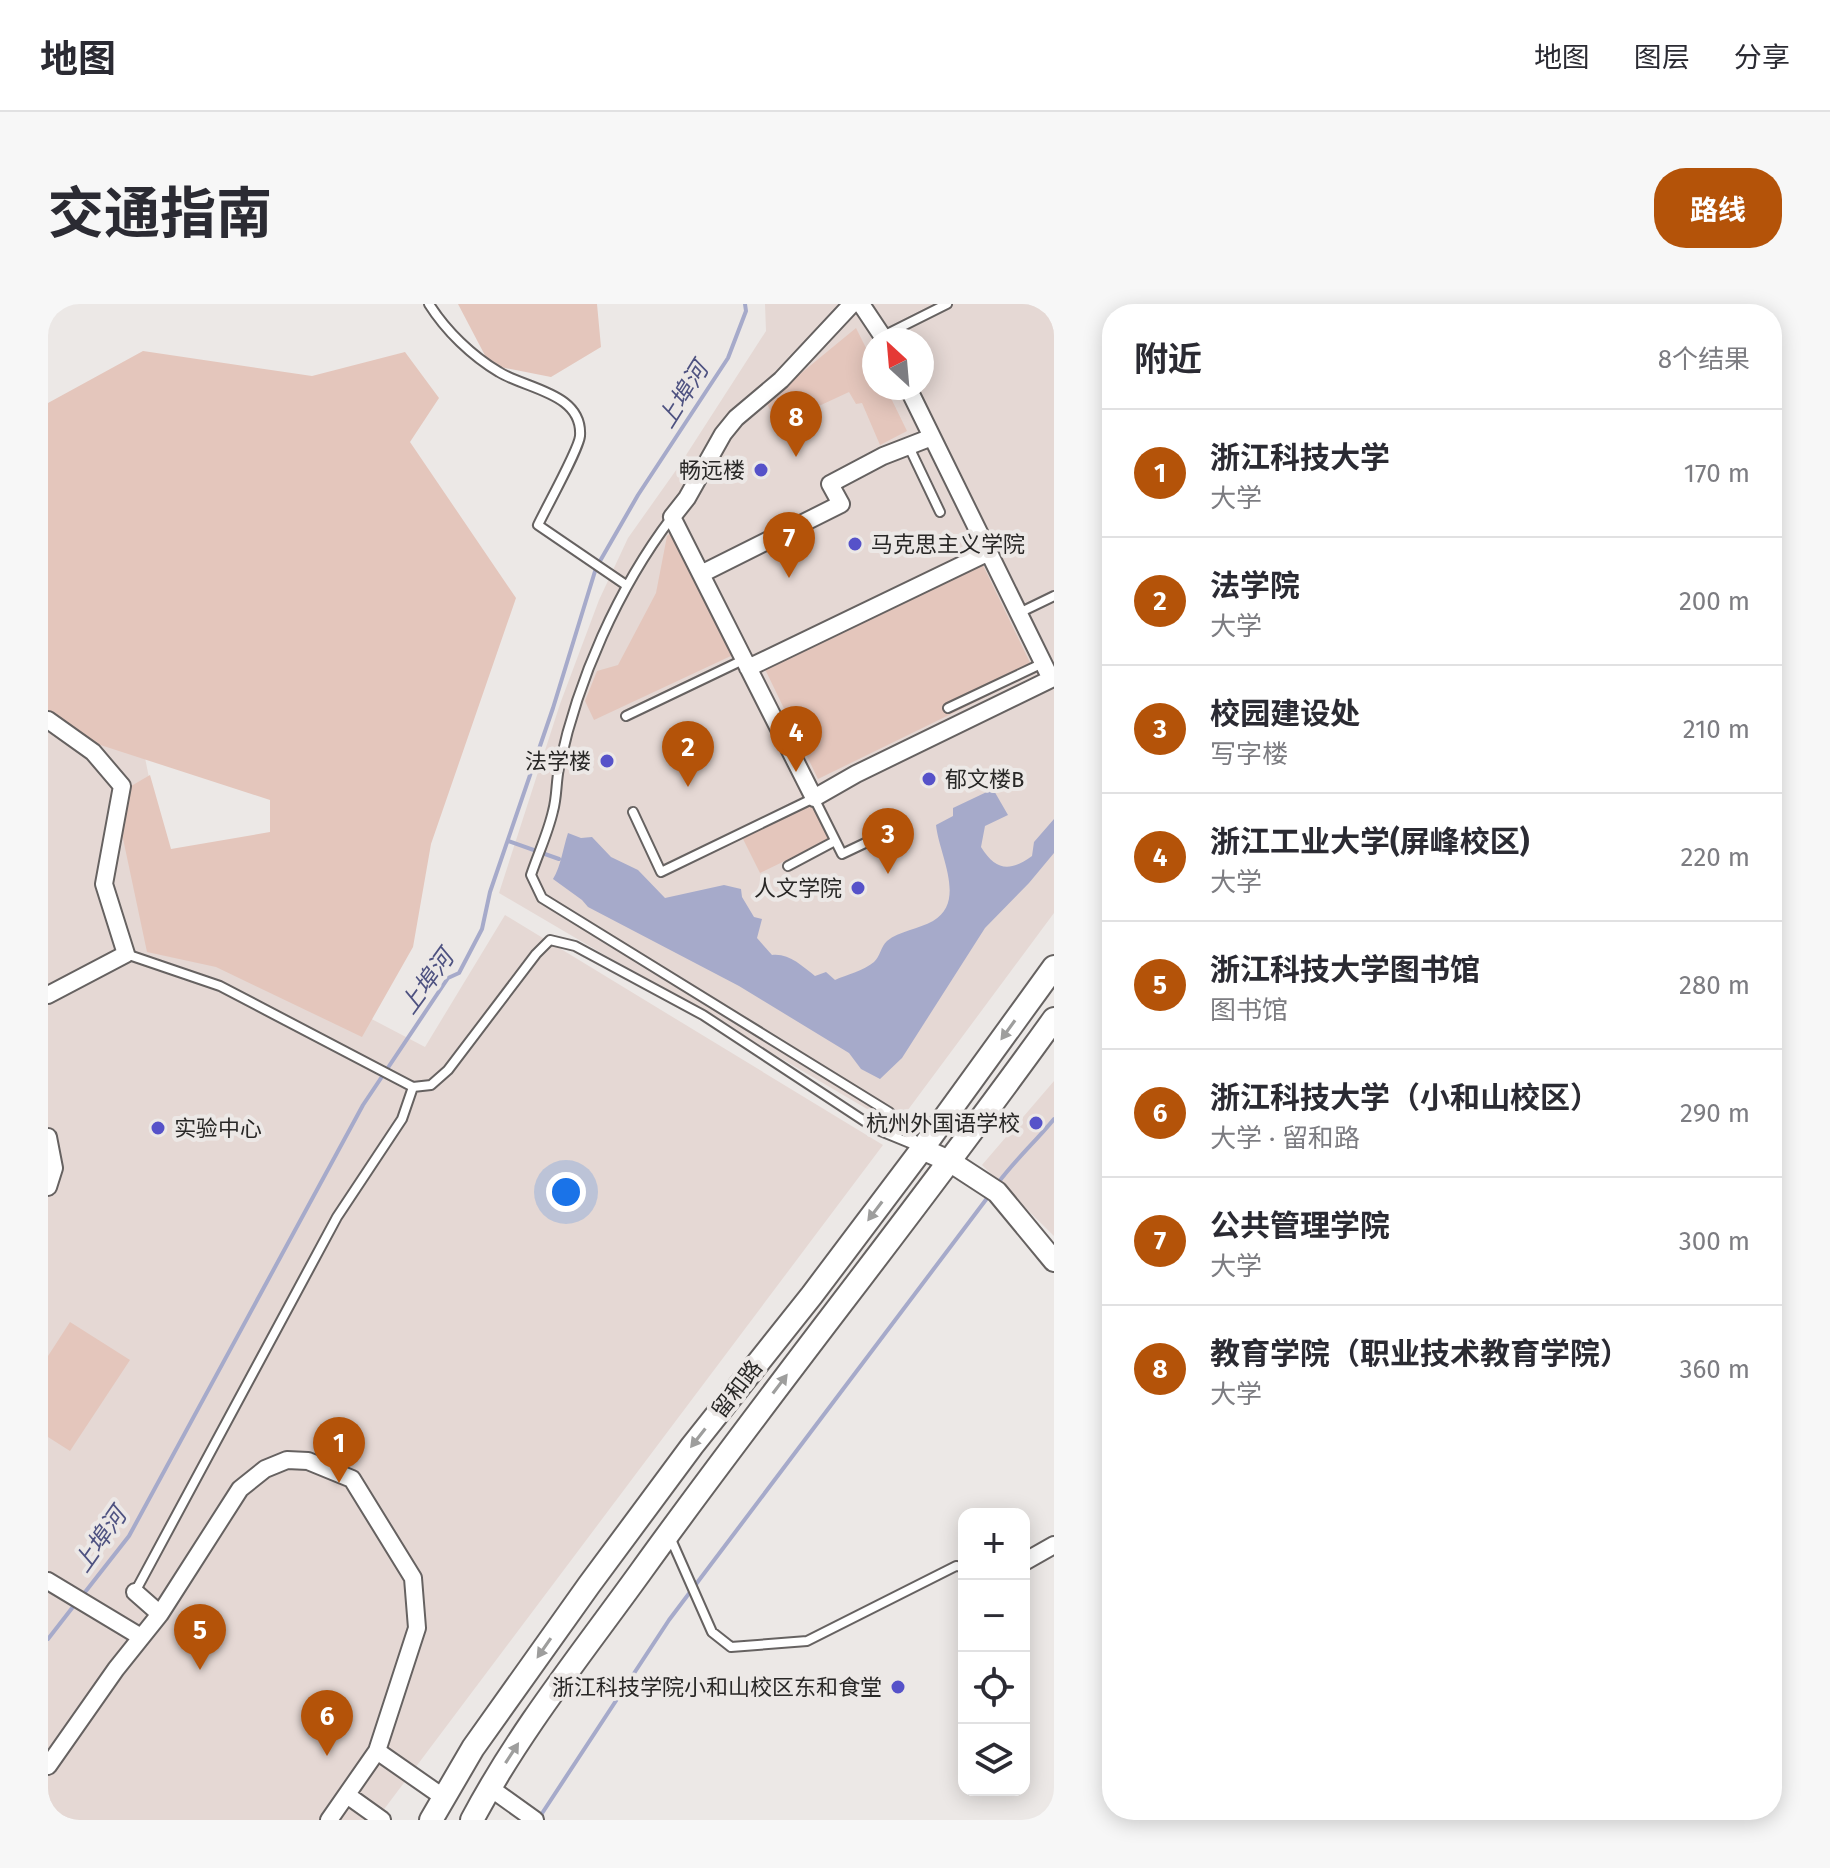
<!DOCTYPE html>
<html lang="zh">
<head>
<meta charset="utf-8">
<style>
  body { margin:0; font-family:"Fira Sans","Noto Sans SC",sans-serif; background:#f7f7f7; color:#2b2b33 }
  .controls { position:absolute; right:24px; bottom:24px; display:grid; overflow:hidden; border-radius:16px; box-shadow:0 4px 20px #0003 }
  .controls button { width:72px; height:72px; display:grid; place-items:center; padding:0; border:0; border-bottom:2px solid #e1e1e2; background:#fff; color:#2b2b33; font:40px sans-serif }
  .compass { position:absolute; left:814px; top:24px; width:72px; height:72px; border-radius:50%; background:#fff; box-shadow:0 4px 20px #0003; rotate:334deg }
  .you { position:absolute; left:518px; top:888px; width:28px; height:28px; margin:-20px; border:6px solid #fff; border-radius:50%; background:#1a73e8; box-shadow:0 0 0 12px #1a73e833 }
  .badge { display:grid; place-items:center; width:52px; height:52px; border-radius:50%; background:#b45309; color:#fff; font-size:26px; font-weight:700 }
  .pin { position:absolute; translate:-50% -66px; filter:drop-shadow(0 2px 4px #0008) }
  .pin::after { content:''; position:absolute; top:42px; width:28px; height:24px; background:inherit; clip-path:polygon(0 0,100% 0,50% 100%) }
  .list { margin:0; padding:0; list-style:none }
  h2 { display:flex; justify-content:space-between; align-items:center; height:104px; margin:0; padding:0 32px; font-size:34px }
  h2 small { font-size:26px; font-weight:400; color:#7c7c81 }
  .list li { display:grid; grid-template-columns:52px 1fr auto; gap:24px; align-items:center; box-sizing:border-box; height:128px; padding:0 32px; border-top:2px solid #e1e1e2 }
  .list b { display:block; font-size:30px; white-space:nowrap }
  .list p { margin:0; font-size:26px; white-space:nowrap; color:#7c7c81 }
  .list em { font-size:26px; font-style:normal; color:#7c7c81 }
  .icon { flex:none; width:44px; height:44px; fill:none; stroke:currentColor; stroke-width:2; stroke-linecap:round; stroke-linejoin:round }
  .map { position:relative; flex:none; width:1006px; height:1516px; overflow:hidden; border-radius:32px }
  header { display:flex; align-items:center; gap:48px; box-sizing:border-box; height:112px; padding:0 40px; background:#fff; border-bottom:2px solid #e1e1e2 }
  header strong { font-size:38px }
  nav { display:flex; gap:44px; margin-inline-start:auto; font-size:28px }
  .intro { display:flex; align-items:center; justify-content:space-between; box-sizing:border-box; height:192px; padding:0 48px }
  h1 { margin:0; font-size:56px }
  .button { padding:20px 36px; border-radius:32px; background:#b45309; color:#fff; font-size:28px; font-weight:700 }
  main { display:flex; gap:48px; padding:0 48px }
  aside { flex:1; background:#fff; border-radius:32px; box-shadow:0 4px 20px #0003 }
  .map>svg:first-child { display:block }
</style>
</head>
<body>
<header>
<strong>地图</strong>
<nav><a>地图</a><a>图层</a><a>分享</a></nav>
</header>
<div class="intro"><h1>交通指南</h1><a class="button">路线</a></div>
<main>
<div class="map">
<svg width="1006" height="1516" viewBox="0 0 1006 1516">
  <rect width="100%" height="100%" fill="#ece8e6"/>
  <path fill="#e5d8d4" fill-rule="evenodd" d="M717 0H1006V609L848 822 451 589 512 400 551 296 580 234 631 162 718 27ZM826 36H874V84H826Z
    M0 346 83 384 129 613 377 743 457 611 835 841 328 1516H0Z
    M1006 777V932L934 861Z"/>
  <path fill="#e4c6bc" d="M410 0H549L553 43 503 73 442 61Z
    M808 24 826 60V84H838L859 127 832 141 814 99 808 100 801 88 730 121 718 98Z
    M95 47 264 72 357 48 391 94 362 138 468 294 383 540 365 643 314 733 168 663 99 648 66 492 102 471 123 545 222 528V496L0 424V99Z
    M627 226 685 351 546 416 537 397 549 367 570 361 608 289 619 232Z
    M932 255 987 369 770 475 715 361Z
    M764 498 782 535 712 569 694 533Z
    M22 1018 82 1056 22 1147 0 1133V1052Z"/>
  <path fill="#a6aaca" d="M945 485 960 511 937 522 933 543C948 567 962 568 984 552L986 538 1006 515V549L981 579 937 624 854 754 832 775 813 765 801 749 691 682 540 603 534 596 505 575C513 562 515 544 520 529L533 534 544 533 563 553 590 566 617 594 676 581 693 585 694 593 706 613 714 615 709 634 724 651C741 649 754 662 767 672L778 668 787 676C798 671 817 666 826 658 832 653 833 642 839 637 851 627 871 625 885 617 919 597 891 551 888 521L905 512V504Z"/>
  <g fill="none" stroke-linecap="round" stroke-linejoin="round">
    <path stroke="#a6aaca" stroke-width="4" d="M460 537 511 555
      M950 879C967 856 988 837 1006 815
      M34 1292 81 1232 315 801 400 674 411 669 434 625 442 588 505 404 548 264 590 191 680 54 698 7 697 0
      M0 1335 28 1299
      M491 1514 621 1316 943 889"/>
    <defs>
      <path id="service" d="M381 0C398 27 424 52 451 68 478 85 535 89 532 132 531 145 498 204 490 221L578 281
        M835 32 899 0
        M861 143 892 208
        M624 213C570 284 529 377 511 464 508 478 509 493 505 507 500 529 490 550 483 571L494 594 841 808 871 841
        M971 309 1006 292
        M900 404 995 359
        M578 412 695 356
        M585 508 613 568 766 494 794 550 832 532
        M740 562 787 537
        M78 650 172 682 365 783 383 781 400 766 488 650 502 636 527 642 655 711 830 826 874 844
        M622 1233 664 1328 683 1343 759 1337 908 1262 916 1263
        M87 1288 289 913 354 815 365 783"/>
      <path id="minor" d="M804 0 733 76 688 114 675 130 639 194 624 213 766 494 808 470 1003 375 860 84
        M813 0 837 36
        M653 270 793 200 782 180 835 152 884 133
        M700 364 941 248
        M0 416 45 448 74 482 56 580 78 650 0 691
        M0 833 6 864 0 883
        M976 1258 1006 1241
        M0 1277 93 1333
        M87 1288 112 1310
        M329 1447 395 1493
        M0 1462 68 1365 112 1310 192 1185 217 1165 239 1156 260 1157 304 1175 365 1274 369 1324 329 1447 281 1516
        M441 1483 487 1516
        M299 1491 334 1516"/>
      <path id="tertiary" d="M874 845 903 858 949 888 1006 957"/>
      <path id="secondary" d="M383 1516 425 1444 541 1281 644 1142 764 991 874 845 1006 663
        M424 1516C471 1427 535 1348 594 1266 728 1080 872 902 1006 715"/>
    </defs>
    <use href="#service" stroke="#666261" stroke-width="12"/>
    <use href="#minor" stroke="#666261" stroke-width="20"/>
    <use href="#tertiary" stroke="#666261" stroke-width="24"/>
    <use href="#secondary" stroke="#666261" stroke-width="26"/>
    <use href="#service" stroke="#fff" stroke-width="8"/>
    <use href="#minor" stroke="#fff" stroke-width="16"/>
    <use href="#tertiary" stroke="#fff" stroke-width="20"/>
    <use href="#secondary" stroke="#fff" stroke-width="22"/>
  </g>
  <defs><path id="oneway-solid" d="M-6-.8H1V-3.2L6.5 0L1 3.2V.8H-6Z" transform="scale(2)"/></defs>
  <g fill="#9e9e9d">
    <use href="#oneway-solid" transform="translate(960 726) rotate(126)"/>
    <use href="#oneway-solid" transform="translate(827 907) rotate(127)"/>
    <use href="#oneway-solid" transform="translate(732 1080) rotate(-53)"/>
    <use href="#oneway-solid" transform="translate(650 1134) rotate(128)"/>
    <use href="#oneway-solid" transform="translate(496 1344) rotate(125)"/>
    <use href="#oneway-solid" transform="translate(464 1449) rotate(-57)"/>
  </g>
  <g fill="#5652c9" stroke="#ece8e6" stroke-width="3">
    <circle cx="713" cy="166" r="8"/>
    <circle cx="807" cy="240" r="8"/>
    <circle cx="559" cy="457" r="8"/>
    <circle cx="881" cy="475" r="8"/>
    <circle cx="810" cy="584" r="8"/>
    <circle cx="988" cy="819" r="8"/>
    <circle cx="110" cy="824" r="8"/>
    <circle cx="850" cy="1383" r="8"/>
  </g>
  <g text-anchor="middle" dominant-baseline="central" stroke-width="8" stroke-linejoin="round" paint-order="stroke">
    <g font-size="22" fill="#282726" stroke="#ece8e6" text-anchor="end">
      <text x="697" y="166">畅远楼</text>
      <text x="823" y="240" text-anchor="start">马克思主义学院</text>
      <text x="543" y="457">法学楼</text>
      <text x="897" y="475" text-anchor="start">郁文楼B</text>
      <text x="794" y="584">人文学院</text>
      <text x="972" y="819">杭州外国语学校</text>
      <text x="126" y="824" text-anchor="start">实验中心</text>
      <text x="834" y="1383">浙江科技学院小和山校区东和食堂</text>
    </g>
    <g font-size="22" fill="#282726" stroke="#ece8e6">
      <text transform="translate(689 1085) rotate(-52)">留和路</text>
    </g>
    <g font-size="24" font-style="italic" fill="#4e5281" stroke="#ece8e6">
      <text transform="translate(635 91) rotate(-58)">上埠河</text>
      <text transform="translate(379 678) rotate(-54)">上埠河</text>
      <text transform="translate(52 1236) rotate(-55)">上埠河</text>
    </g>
  </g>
</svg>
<div class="controls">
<button>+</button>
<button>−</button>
<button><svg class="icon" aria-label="locate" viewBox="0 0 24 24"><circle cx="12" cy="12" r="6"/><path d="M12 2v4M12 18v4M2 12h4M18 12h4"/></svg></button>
<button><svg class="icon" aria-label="layers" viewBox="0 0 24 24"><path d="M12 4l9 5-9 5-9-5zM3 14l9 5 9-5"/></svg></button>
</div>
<svg class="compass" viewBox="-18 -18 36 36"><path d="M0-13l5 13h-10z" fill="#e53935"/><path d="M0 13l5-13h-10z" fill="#7c7c81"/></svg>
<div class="you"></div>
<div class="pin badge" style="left:291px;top:1179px">1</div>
<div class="pin badge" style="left:640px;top:483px">2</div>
<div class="pin badge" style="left:840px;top:570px">3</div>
<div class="pin badge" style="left:748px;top:468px">4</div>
<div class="pin badge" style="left:152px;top:1366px">5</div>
<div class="pin badge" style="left:279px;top:1452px">6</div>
<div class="pin badge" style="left:741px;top:274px">7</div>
<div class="pin badge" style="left:748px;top:153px">8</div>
</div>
<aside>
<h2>附近<small>8个结果</small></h2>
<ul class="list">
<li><span class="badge">1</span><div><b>浙江科技大学</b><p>大学</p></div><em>170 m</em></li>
<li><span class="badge">2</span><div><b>法学院</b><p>大学</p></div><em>200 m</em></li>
<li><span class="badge">3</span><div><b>校园建设处</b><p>写字楼</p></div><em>210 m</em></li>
<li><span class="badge">4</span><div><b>浙江工业大学(屏峰校区)</b><p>大学</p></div><em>220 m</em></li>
<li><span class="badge">5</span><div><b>浙江科技大学图书馆</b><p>图书馆</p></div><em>280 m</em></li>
<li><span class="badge">6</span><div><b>浙江科技大学（小和山校区）</b><p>大学 · 留和路</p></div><em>290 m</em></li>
<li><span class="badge">7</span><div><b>公共管理学院</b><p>大学</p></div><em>300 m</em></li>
<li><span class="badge">8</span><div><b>教育学院（职业技术教育学院）</b><p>大学</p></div><em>360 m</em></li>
</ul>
</aside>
</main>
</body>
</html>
